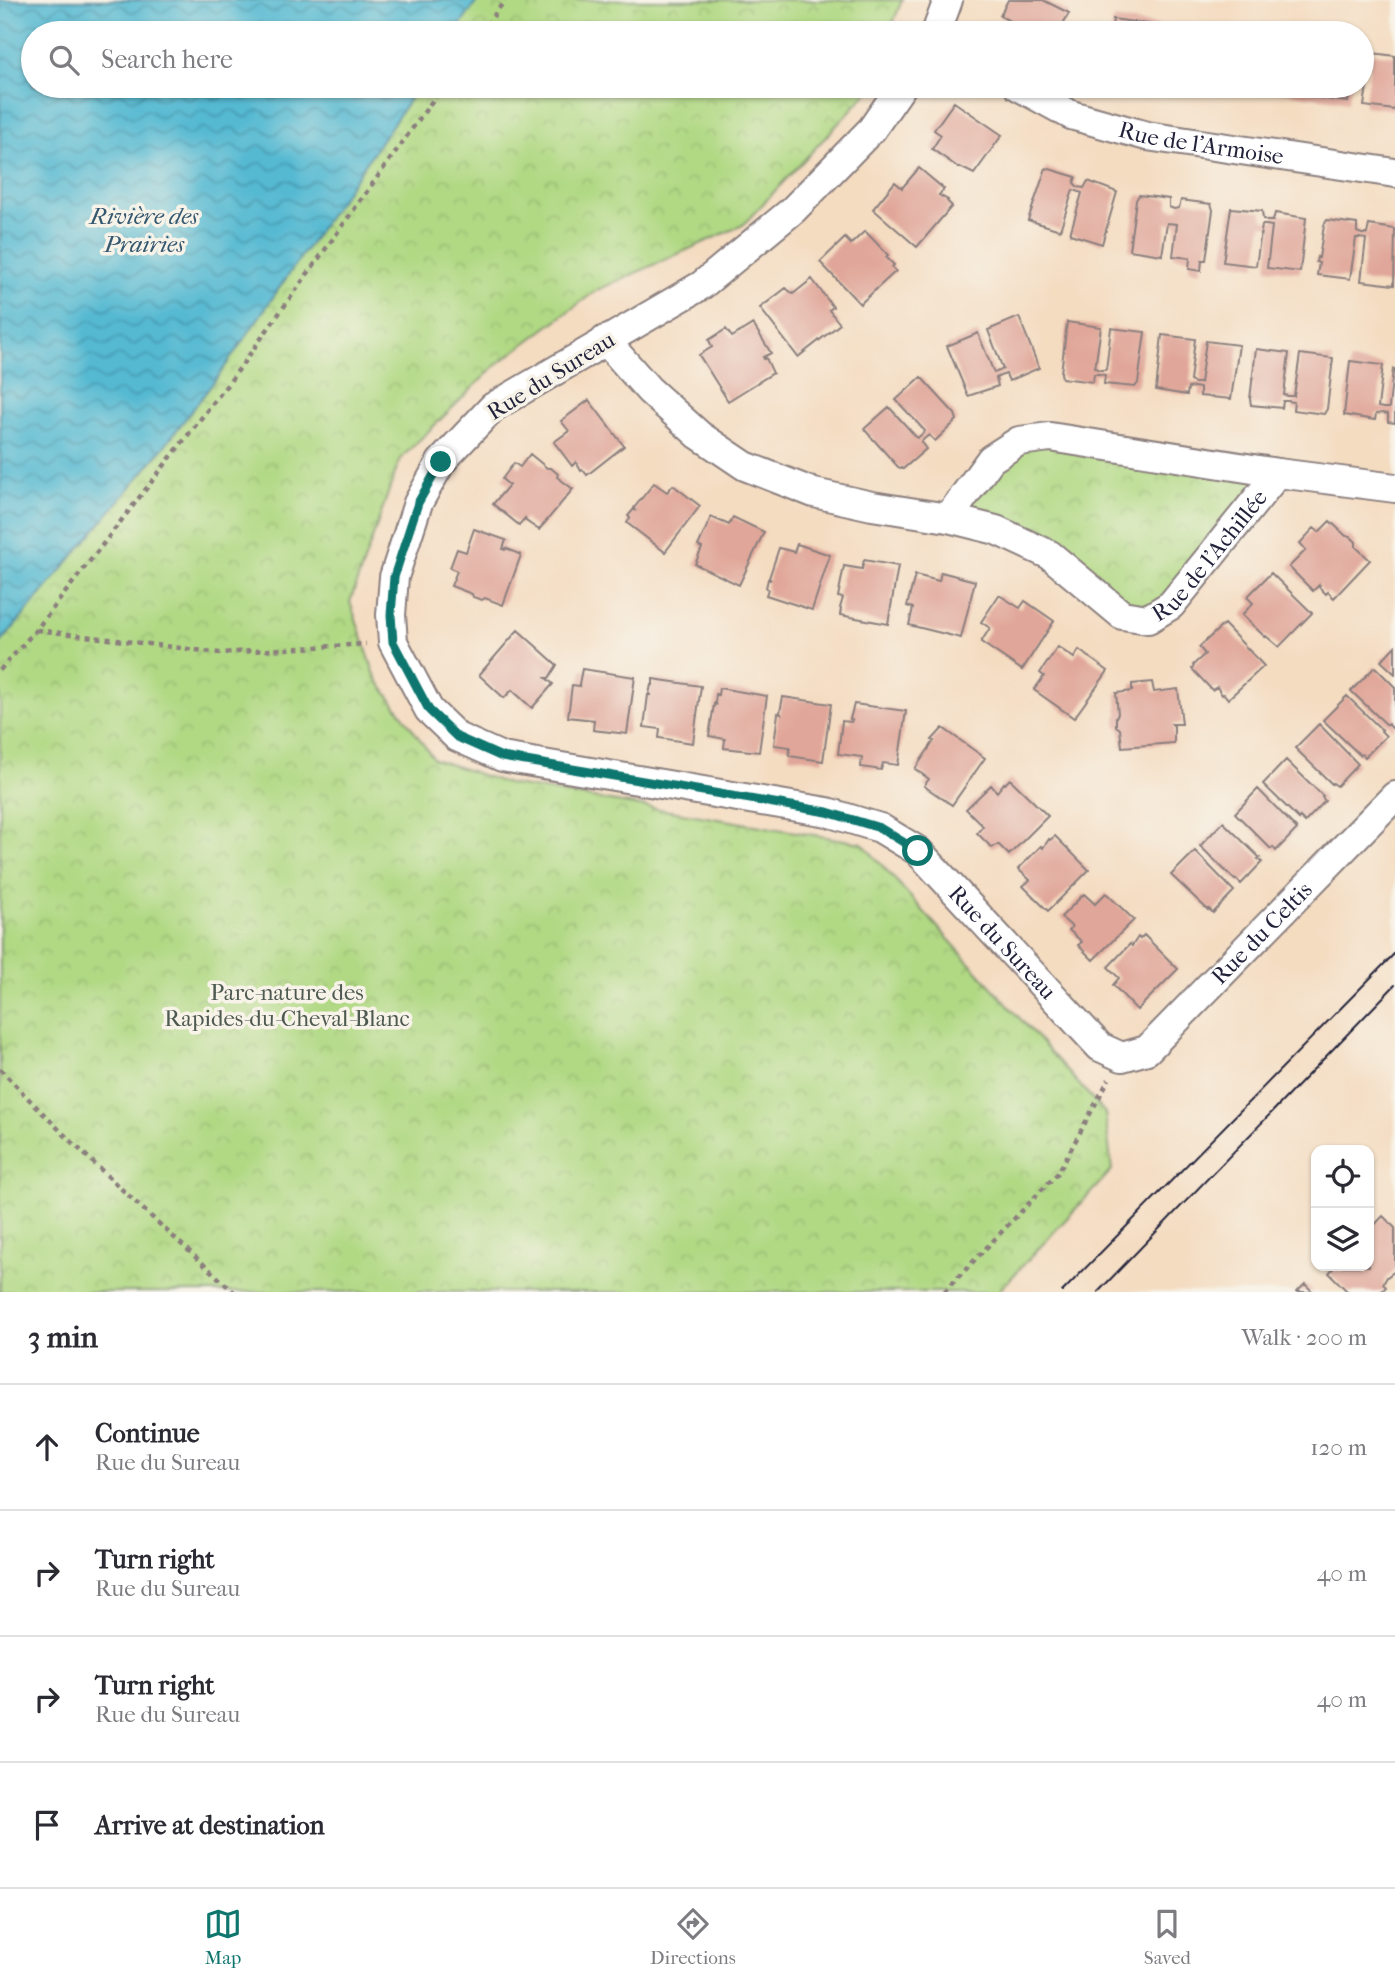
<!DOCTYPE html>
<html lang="en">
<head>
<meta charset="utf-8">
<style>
  body { margin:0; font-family:"IM FELL French Canon",serif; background:#f7f7f7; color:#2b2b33 }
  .controls { position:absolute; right:21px; bottom:21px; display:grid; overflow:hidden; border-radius:14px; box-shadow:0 2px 5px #0004 }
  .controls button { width:63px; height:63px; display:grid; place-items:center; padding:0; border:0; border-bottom:2px solid #e1e1e2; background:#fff; color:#2b2b33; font:35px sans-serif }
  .stop { position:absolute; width:21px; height:21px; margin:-16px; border:5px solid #0f766e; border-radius:50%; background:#fff }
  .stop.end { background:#0f766e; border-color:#fff; box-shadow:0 2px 7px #0008 }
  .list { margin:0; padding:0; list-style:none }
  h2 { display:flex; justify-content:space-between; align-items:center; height:91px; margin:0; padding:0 28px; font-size:30px }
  h2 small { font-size:23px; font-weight:400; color:#7c7c81 }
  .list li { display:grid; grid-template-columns:46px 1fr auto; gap:21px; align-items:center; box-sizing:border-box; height:126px; padding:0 28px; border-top:2px solid #e1e1e2 }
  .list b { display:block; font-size:26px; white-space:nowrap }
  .list p { margin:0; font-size:23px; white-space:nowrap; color:#7c7c81 }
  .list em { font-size:23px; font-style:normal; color:#7c7c81 }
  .icon { flex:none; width:38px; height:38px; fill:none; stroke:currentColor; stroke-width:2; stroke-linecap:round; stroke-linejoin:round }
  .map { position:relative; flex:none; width:1395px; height:1292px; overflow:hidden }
  .search { position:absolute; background:#fff; box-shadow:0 2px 5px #0004; left:21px; right:21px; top:21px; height:77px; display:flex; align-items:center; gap:18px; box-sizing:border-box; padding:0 24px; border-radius:38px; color:#7c7c81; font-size:26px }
  .sheet { height:595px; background:#fff }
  nav { display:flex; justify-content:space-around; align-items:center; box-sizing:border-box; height:98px; border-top:2px solid #e1e1e2; background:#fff; font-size:19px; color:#7c7c81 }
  nav a { display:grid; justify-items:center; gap:4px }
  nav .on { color:#0f766e }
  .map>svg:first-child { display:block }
</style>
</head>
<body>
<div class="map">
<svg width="1395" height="1292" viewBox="0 0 1395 1292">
  <defs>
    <pattern id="park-crowns" width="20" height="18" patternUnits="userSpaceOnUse" patternTransform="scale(1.75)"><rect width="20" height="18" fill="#b1d984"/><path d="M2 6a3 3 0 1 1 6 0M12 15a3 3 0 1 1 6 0" fill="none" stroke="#98ba73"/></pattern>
    <pattern id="water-waves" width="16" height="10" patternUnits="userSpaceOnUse" patternTransform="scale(1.75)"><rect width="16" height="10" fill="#54b9d2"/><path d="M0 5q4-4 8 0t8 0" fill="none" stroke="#4596ac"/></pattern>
  </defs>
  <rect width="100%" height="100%" fill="#f7f3e8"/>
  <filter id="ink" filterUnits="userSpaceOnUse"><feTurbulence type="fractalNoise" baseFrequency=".0143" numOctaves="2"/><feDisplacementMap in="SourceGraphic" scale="14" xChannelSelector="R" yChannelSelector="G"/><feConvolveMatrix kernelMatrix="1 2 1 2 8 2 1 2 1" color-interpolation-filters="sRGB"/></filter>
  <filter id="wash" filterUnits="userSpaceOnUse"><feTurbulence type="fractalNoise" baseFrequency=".00686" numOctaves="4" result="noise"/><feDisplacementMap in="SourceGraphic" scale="28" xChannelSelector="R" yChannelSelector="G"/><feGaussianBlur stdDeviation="1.57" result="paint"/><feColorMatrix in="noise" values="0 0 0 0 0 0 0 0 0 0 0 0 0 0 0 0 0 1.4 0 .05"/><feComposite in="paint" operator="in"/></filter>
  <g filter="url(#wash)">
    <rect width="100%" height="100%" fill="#f4dcc1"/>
    <path fill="url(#park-crowns)" stroke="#6a7e60" stroke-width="2" d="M0 0H902L889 33H33V86H869L866 94 743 225 597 290 496 365 400 459 350 602 376 678 434 759 508 784 862 843 1105 1113 1112 1170 998 1292H0Z
      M1019 441 1278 473 1148 619 1050 555 948 518Z"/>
    <path fill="url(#water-waves)" stroke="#3b6e86" stroke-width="2" d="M0 0H478L455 33H33V86H419L220 374 159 453 0 644Z"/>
    <g id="blocks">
      <path fill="#e0a699" d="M1008 0H1043L1069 13 1058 33H1034L1000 16Z
        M1113 19 1205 32V33H1111Z
        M1372 53 1395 56V110L1364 106Z
        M1245 86H1351L1348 102 1245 87Z
        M954 102 1002 135 974 174 960 167 959 168 932 149 941 135 934 130Z
        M919 168 944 189 939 195 948 200 947 201 952 206 917 247 873 209 895 182 902 188Z
        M1046 168 1076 177 1074 183 1078 187 1084 188 1088 181 1117 192 1102 244 1070 234 1082 193 1077 191 1073 190 1060 230 1028 220Z
        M1139 195 1169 199V207L1174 209 1179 208 1181 200 1211 204 1213 210 1206 260H1202L1201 271 1189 269 1190 258 1173 256 1177 224 1167 223 1162 255 1129 250 1136 200Z
        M1231 208 1262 211 1263 219 1267 221H1273L1275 213 1306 218 1300 272 1267 268 1272 226 1266 225H1262L1256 266 1223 262Z
        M1327 220 1357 224V232L1362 234H1367L1369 225 1395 229 1394 285 1361 281 1366 239 1360 238H1356L1350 279 1317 275 1319 263 1316 262 1317 257 1319 258 1324 225Z
        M865 231 888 255 886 257 894 265 892 267 896 271 860 304 820 262 845 238 851 244Z
        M812 279 833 307 829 310 840 324 798 357 760 308 786 288 793 294Z
        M1019 317 1039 368 1009 381 1006 374 1000 376 996 378 998 386 968 396 947 346 978 333 994 373 999 371 1003 369 988 330Z
        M1067 322 1101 327 1095 368 1100 370H1106L1111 328 1145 332 1138 383 1135 387 1104 384 1105 375 1099 374H1094L1093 382 1062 378 1061 373Z
        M753 324 771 353 763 357 764 359 766 358 773 373 728 401 699 355 712 347 709 340 726 329 732 337Z
        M1162 335 1195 339 1190 381 1195 383H1200L1206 341 1239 345 1231 399 1200 396V388L1194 387 1188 388 1187 395 1156 390Z
        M1256 349 1289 353 1284 395 1288 396H1294L1300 354 1333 358 1327 409 1324 414 1293 410 1294 402 1288 401H1283L1282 408 1251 405 1250 399Z
        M1350 361 1383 365 1378 407 1383 408H1389L1393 369H1395V423L1388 422V414L1382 413 1376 414 1375 420 1344 415Z
        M921 377 955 414 957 420 935 441 929 435 924 439 921 442 926 449 903 469 898 467 864 429 889 407 917 438 921 435 925 431 896 400Z
        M589 400 624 446 587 475 583 470 581 471 576 462 572 466 554 442 569 431 561 421Z
        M530 454 547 468H551L558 474 557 477 573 489 539 530 526 521 525 518 519 525 493 504 509 485 502 479 514 463 520 467Z
        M654 483 667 492 673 485 700 506 665 552 627 523 630 518 628 516 634 509 636 511 634 508Z
        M711 517 729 525 733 517 764 532 739 585 695 564 702 548 698 546Z
        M1330 521 1346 536H1350L1356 542V547L1370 560 1334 598 1328 592 1326 594 1319 587 1320 584 1313 591 1289 567 1306 550 1300 543 1314 528 1319 532Z
        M474 529 506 540 503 549 505 550 506 548 521 555 503 605 485 598 482 600 473 597 472 594 451 586 457 571 450 568 457 549 466 552Z
        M797 544 830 555 812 610 766 595 768 589 766 588 768 579 771 580 769 578 779 548 794 552Z
        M864 560 898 566 888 624 840 615 841 609 840 608 843 598 838 597 844 566 862 569Z
        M941 572 975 581 961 638 909 625 913 608 907 606 915 575 939 581Z
        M1271 573 1312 613 1279 647 1266 636 1265 637 1242 615 1253 603 1247 597Z
        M999 595 1020 608 1025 601 1054 621 1022 670 981 642 990 628 981 622Z
        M1224 624 1264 666 1228 699 1224 694 1222 695 1217 687 1212 690 1192 669 1194 666 1193 665 1205 654 1199 647Z
        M518 630 557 665 549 678H546L553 684 532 708 512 690 504 698 479 675Z
        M1395 646V674L1381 661Z
        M1058 647 1074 658 1079 650 1108 671 1074 718 1034 690 1044 676 1040 673Z
        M1375 667 1395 687V727L1393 729 1388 724 1387 725 1351 691Z
        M582 669 635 677 627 734 593 730 594 720 568 717 572 685 580 686 579 684Z
        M653 679 701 686 693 743 659 738 660 729 644 727 648 695H651L649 694 651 685H653Z
        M1152 682 1154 692 1178 689 1182 724H1172L1174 726V743L1122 747 1120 729 1116 726V717L1118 714 1116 693 1132 691V684Z
        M719 688 767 696 759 752 724 748 725 739 709 736 714 704 717 705 715 703 716 694 718 695Z
        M1347 696 1382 730 1381 731 1386 736 1365 757 1362 754 1360 755 1323 720Z
        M783 697 831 704 823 761 789 756 790 747 774 745 778 713 781 714 780 712Z
        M854 704 906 711 898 765 883 763 881 770 861 767 862 757 838 754 842 721 851 722 852 720 850 719Z
        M1319 724 1358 764 1337 786 1333 783 1332 784 1295 748Z
        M943 728 985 758 952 805 924 786 929 779 915 769 934 741 932 740Z
        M1286 760 1323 796 1322 797 1325 801 1305 822 1300 817 1299 819 1263 784Z
        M1010 779 1048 816 1009 855 998 844 992 848 977 833 983 826 966 809 991 785 997 792 1004 783 1005 784Z
        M1258 789 1297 829 1276 851 1273 847 1271 849 1235 813Z
        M1223 822 1260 858 1258 859 1262 862 1241 884 1236 879 1235 880 1200 846Z
        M1055 836 1089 870 1048 911 1023 886 1030 880 1018 869 1041 846 1043 848 1049 839 1050 840Z
        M1195 851 1234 891 1213 913 1209 909 1208 910 1171 875Z
        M1106 893 1134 920 1093 960 1078 945 1082 942 1069 930 1072 927 1061 917 1084 894 1095 904Z
        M1144 935 1178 969 1137 1010 1113 985 1119 978 1108 967 1130 944 1132 946 1138 937 1140 939Z
        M1383 1216 1395 1228V1271L1387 1277 1383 1284 1386 1287 1381 1292H1348L1329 1273 1335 1266H1369V1231Z
        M1305 1284 1313 1292H1297Z"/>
    </g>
  </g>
  <g filter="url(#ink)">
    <use href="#blocks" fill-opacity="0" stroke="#8b7f7e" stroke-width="2"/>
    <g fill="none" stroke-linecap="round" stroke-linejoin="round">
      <defs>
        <g id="minor">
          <path d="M936 33 948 0"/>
          <path id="s1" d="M902 86 872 129 793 210 702 285 493 407 441 462 418 503 394 577 391 615 393 642 429 710 457 737 502 757 827 812 880 828 918 851 1100 1047 1122 1057 1147 1050 1395 796"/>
          <path id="s2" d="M1018 86 1071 115 1147 136 1395 173"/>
          <path id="s3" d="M605 340 649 390 699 435 745 466 814 493 872 506 948 518 996 530 1050 555 1122 615 1148 619 1171 605 1278 473"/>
          <path d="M948 518 991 459 1019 441 1050 437 1278 473 1395 488"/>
        </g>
      </defs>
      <use href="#minor" stroke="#8b7f7e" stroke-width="32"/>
      <path stroke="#8b7f7e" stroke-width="4.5" stroke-dasharray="5 5" stroke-linecap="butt" d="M481 33 505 0
        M37 630 220 653 366 644
        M0 670 36 630 234 376 443 86
        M0 1069C74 1148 154 1219 234 1292
        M944 1292 1058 1173 1109 1079"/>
      <use href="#minor" stroke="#fff" stroke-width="28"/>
      <path stroke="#22223b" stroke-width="2" d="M1062 1292 1395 953
        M1098 1292 1395 985"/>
    </g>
  </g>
  <g fill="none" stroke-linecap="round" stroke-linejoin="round" filter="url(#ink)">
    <path stroke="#0f766e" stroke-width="9" d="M441 462 418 503 394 577 391 615 393 642 429 710 457 737 502 757 827 812 880 828 918 851"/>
  </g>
  <g text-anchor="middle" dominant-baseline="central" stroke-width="7" stroke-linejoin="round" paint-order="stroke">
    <g font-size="23" fill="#22223b" stroke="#f7f3e8">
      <text stroke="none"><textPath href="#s2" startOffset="194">Rue de l'Armoise</textPath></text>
      <text transform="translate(551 376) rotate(-32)">Rue du Sureau</text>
      <text stroke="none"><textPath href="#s3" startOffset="718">Rue de l'Achillée</textPath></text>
      <text stroke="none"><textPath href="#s1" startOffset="1867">Rue du Celtis</textPath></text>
      <text stroke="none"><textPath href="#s1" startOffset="1510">Rue du Sureau</textPath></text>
    </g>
    <g font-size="23" fill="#4d5951" stroke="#f7f3e8">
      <text x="287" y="992">Parc-nature des<tspan x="287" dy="26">Rapides-du-Cheval-Blanc</tspan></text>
    </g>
    <g font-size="24" font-style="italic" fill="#345770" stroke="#f7f3e8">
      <text x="144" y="216">Rivière des<tspan x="144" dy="28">Prairies</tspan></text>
    </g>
  </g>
</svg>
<div class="controls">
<button><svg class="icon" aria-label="locate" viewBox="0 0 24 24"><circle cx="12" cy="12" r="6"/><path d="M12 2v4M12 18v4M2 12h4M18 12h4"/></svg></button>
<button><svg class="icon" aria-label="layers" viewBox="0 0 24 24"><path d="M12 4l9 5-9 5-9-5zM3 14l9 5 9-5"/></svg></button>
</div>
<div class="stop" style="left:918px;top:851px"></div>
<div class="stop end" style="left:441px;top:462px"></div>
<div class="search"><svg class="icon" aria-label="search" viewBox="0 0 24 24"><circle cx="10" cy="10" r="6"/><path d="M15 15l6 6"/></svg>Search here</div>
</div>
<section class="sheet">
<h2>3 min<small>Walk · 200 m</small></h2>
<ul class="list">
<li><svg class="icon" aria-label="ahead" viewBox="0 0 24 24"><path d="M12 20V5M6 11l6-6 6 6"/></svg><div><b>Continue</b><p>Rue du Sureau</p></div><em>120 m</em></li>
<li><svg class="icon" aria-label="right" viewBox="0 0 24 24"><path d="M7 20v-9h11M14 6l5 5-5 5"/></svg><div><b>Turn right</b><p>Rue du Sureau</p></div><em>40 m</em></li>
<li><svg class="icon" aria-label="right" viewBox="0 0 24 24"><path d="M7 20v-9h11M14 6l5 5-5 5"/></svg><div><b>Turn right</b><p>Rue du Sureau</p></div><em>40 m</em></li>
<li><svg class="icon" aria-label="arrive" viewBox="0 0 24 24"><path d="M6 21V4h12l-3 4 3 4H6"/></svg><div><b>Arrive at destination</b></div></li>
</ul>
</section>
<nav>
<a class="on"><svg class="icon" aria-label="map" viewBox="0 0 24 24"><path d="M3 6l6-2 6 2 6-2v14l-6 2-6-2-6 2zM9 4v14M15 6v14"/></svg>Map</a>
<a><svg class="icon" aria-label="directions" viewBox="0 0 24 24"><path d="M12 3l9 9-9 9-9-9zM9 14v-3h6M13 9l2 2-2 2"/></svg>Directions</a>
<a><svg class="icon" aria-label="saved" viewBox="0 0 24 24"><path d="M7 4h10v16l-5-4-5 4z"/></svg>Saved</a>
</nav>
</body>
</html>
